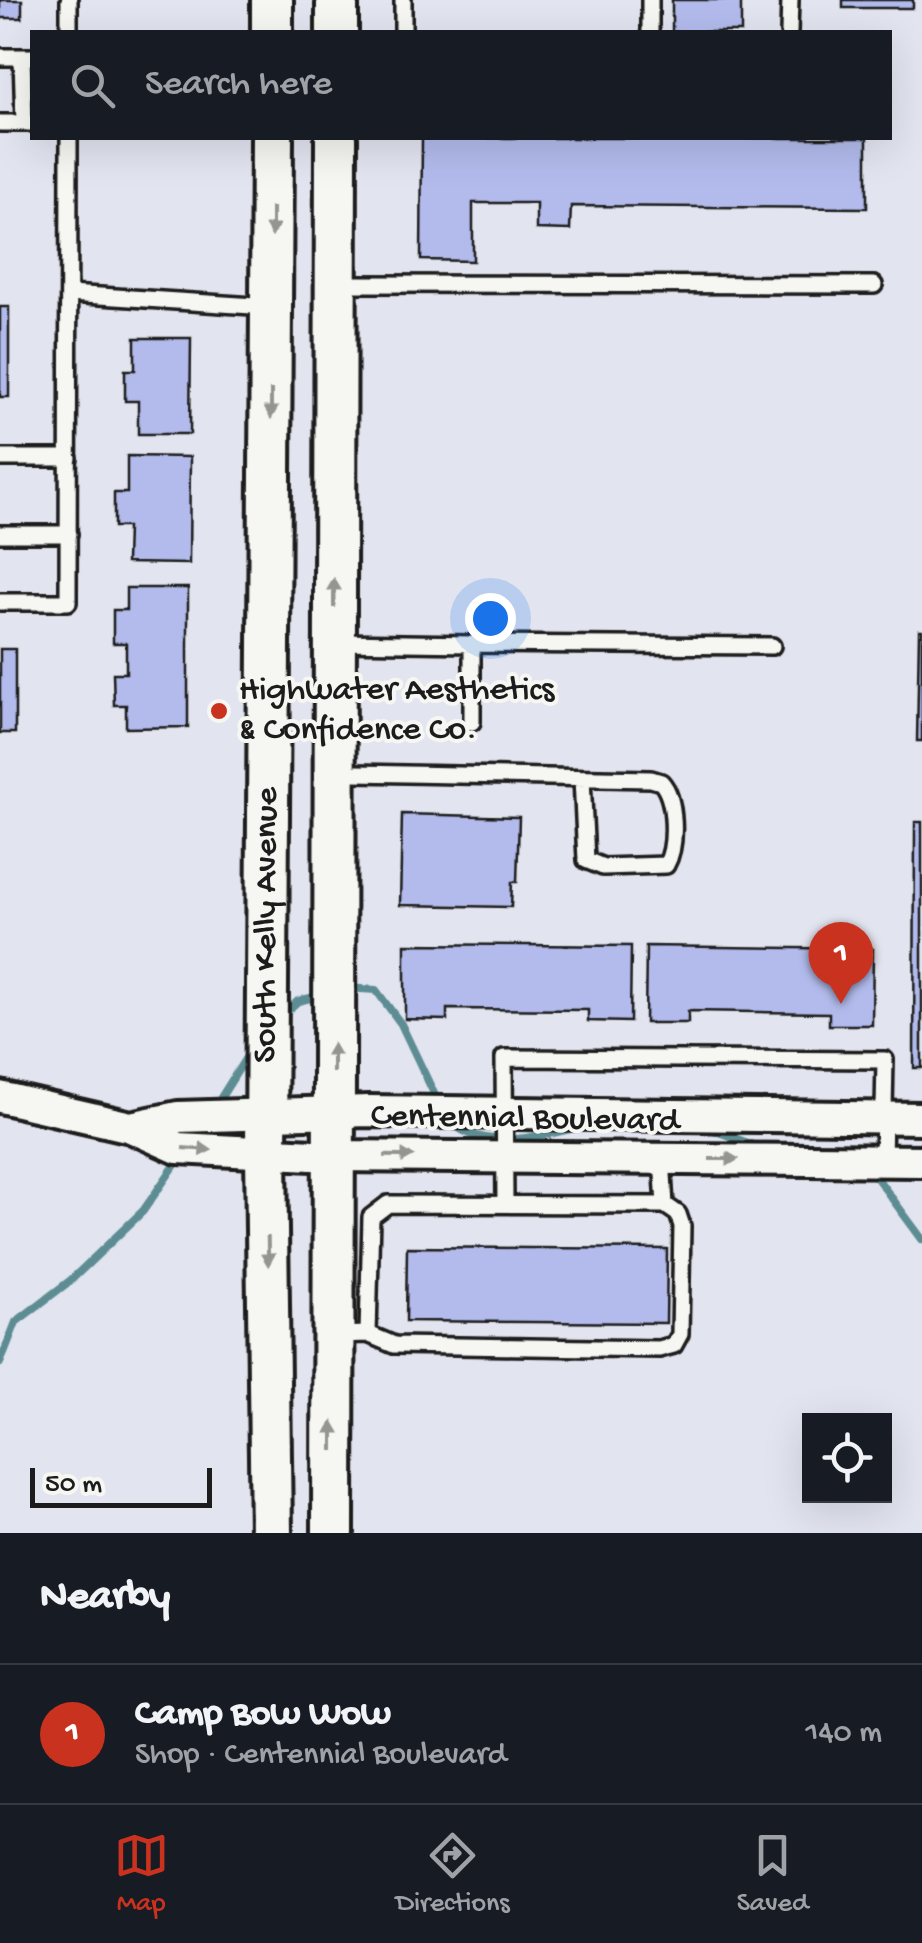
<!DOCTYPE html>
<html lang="en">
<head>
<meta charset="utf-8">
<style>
  body { margin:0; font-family:"Gochi Hand",sans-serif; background:#242831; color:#f1f3f6 }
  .controls { position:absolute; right:30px; bottom:30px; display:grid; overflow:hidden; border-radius:0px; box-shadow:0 10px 40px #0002 }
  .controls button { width:90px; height:90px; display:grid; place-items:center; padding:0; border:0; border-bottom:2px solid #363941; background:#171b24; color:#f1f3f6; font:50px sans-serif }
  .scale { position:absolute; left:30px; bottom:25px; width:182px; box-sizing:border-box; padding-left:10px; border:5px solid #1c1c1c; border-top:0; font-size:28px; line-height:35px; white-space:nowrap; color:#1c1c1c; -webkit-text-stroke:8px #f6f6f2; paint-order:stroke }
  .you { position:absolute; left:490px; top:618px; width:35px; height:35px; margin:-25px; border:8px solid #fff; border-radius:50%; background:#1a73e8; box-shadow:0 0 0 15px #1a73e833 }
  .badge { display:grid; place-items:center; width:65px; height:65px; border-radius:50%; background:#c8321e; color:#fff; font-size:32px; font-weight:700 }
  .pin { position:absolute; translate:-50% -82px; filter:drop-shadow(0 2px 5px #0008) }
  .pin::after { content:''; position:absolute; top:52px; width:35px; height:30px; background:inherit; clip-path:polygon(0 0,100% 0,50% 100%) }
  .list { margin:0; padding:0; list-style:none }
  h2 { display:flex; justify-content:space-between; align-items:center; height:130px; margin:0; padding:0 40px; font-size:42px }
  h2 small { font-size:32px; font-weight:400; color:#9ea1a6 }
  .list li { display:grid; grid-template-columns:65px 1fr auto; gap:30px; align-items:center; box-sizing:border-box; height:140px; padding:0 40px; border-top:2px solid #363941 }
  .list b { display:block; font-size:38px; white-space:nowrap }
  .list p { margin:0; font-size:32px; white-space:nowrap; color:#9ea1a6 }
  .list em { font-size:32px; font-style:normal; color:#9ea1a6 }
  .icon { flex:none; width:55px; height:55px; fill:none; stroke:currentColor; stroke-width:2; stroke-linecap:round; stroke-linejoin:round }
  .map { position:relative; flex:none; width:922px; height:1533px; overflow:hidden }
  .search { position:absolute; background:#171b24; box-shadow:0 10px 40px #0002; left:30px; right:30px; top:30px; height:110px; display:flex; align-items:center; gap:25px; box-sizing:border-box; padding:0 35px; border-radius:0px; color:#9ea1a6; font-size:38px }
  .sheet { height:270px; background:#171b24 }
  nav { display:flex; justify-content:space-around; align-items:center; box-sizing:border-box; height:140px; border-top:2px solid #363941; background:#171b24; font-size:28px; color:#9ea1a6 }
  nav a { display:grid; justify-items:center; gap:5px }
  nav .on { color:#c8321e }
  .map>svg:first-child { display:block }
</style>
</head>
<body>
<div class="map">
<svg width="922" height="1533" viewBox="0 0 922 1533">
  <rect width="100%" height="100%" fill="#e2e4f0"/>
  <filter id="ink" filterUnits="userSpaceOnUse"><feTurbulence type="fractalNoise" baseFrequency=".01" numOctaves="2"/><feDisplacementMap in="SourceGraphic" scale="20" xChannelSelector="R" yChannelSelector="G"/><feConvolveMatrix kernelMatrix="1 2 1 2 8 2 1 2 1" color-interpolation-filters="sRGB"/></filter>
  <g filter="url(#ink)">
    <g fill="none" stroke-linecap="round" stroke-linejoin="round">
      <path stroke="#5d8d93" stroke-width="8" d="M346 988 376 990 401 1024 439 1104
        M279 1018 298 1001 323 995
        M215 1107 250 1051
        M452 1123C485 1152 543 1136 582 1126
        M708 1128 756 1146
        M871 1170 922 1239
        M0 1363 16 1322 71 1280 143 1211 182 1155"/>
    </g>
    <path fill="#b2bbec" stroke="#1c1c1c" stroke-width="2.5" d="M0 0H22V18H0Z
      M672 0H741V32H672Z
      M843 0H913V8H843Z
      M422 138H867V208L571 206 570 230 536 229V203H473V261L421 260Z
      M0 307H9V397H0Z
      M135 338H191L190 434H138V401H125V370H135Z
      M127 456 190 457 189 564 126 563 127 527H114V493H127Z
      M126 588H188V727L126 728V705H114L113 673H126V643H113V610H126Z
      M919 630H922V741H917Z
      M0 649H15V733H0Z
      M402 814 519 817 517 882H512L511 907 400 905Z
      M915 822H922V1068H914Z
      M405 944 631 946 630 1022 588 1021V1010L447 1009V1020L405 1019Z
      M646 946 873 949 872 1025H829V1013L688 1011V1023H645Z
      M407 1247 667 1249 666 1323 406 1321Z"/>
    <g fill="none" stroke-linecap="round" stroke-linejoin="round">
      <defs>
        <path id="service" d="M403 0V32
          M69 32V0
          M650 32V0
          M789 32 790 0
          M0 57H32
          M22 57 24 123
          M0 123H31
          M338 284 874 285
          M69 294 269 307
          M0 458H69
          M0 534H69
          M0 602H68L69 138
          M338 642 472 644V722
          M472 644 772 646
          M338 773H355L651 779 661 782C676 798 677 846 666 865L603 867 586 860 582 778
          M505 1204 504 1058 885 1060 883 1161
          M368 1334 371 1217 388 1204 665 1205
          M336 1335 368 1334 394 1345 659 1349 674 1345 680 1334 682 1226 678 1214 665 1205 662 1159"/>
        <path id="minor" d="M0 1097 131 1127 178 1148 332 1156 922 1161
          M131 1127 178 1117 368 1111 922 1118"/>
        <g id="secondary">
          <path d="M272 0V32"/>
          <path d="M337 0V32"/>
          <path id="s1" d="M271 1533 266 1153 272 138"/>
          <path d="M333 1533 336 138"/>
        </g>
      </defs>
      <use href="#service" stroke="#1c1c1c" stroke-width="22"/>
      <use href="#minor" stroke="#1c1c1c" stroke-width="38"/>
      <use href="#secondary" stroke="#1c1c1c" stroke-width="48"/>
      <use href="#service" stroke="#f6f6f2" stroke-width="15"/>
      <use href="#minor" stroke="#f6f6f2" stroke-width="30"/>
      <use href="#secondary" stroke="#f6f6f2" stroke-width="40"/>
    </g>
    <defs><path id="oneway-solid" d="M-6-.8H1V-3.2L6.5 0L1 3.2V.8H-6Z" transform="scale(2.5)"/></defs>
    <g fill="#949492">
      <use href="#oneway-solid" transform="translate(272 222) rotate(90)"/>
      <use href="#oneway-solid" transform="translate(271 404) rotate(90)"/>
      <use href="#oneway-solid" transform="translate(334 593) rotate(-90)"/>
      <use href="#oneway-solid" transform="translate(333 1058) rotate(-90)"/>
      <use href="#oneway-solid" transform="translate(197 1149) rotate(4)"/>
      <use href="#oneway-solid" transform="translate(399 1156) rotate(1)"/>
      <use href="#oneway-solid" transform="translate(724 1159)"/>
      <use href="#oneway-solid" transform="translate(268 1251) rotate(89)"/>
      <use href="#oneway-solid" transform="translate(333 1436) rotate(-90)"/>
    </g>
  </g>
  <circle fill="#c8321e" stroke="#f6f6f2" stroke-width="4" cx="219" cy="711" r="10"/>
  <g text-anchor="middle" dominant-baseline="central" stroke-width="8" stroke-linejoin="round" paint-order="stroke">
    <g font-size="35" fill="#1c1c1c" stroke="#f6f6f2" text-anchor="start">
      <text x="239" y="691">Highwater Aesthetics<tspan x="239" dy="40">&amp; Confidence Co.</tspan></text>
    </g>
    <g font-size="35" fill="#1c1c1c" stroke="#f6f6f2">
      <text stroke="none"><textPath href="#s1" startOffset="608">South Kelly Avenue</textPath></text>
      <text transform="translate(525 1120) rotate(1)">Centennial Boulevard</text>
    </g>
  </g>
</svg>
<div class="controls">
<button><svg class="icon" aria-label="locate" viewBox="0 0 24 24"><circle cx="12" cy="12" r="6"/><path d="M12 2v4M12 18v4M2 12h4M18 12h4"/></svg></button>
</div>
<div class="scale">50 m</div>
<div class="you"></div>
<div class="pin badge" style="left:841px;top:1004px">1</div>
<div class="search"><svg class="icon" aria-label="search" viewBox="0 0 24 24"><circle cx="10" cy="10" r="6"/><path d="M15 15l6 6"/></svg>Search here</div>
</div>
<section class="sheet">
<h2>Nearby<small></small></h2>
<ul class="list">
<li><span class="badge">1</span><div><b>Camp Bow Wow</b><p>Shop · Centennial Boulevard</p></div><em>140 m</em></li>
</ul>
</section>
<nav>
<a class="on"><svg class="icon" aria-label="map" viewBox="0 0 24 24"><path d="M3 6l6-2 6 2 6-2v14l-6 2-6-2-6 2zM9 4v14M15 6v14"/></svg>Map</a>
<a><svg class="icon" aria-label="directions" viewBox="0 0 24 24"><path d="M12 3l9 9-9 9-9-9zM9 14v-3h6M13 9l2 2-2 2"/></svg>Directions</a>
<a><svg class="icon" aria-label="saved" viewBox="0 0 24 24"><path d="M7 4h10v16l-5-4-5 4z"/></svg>Saved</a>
</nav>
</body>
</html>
